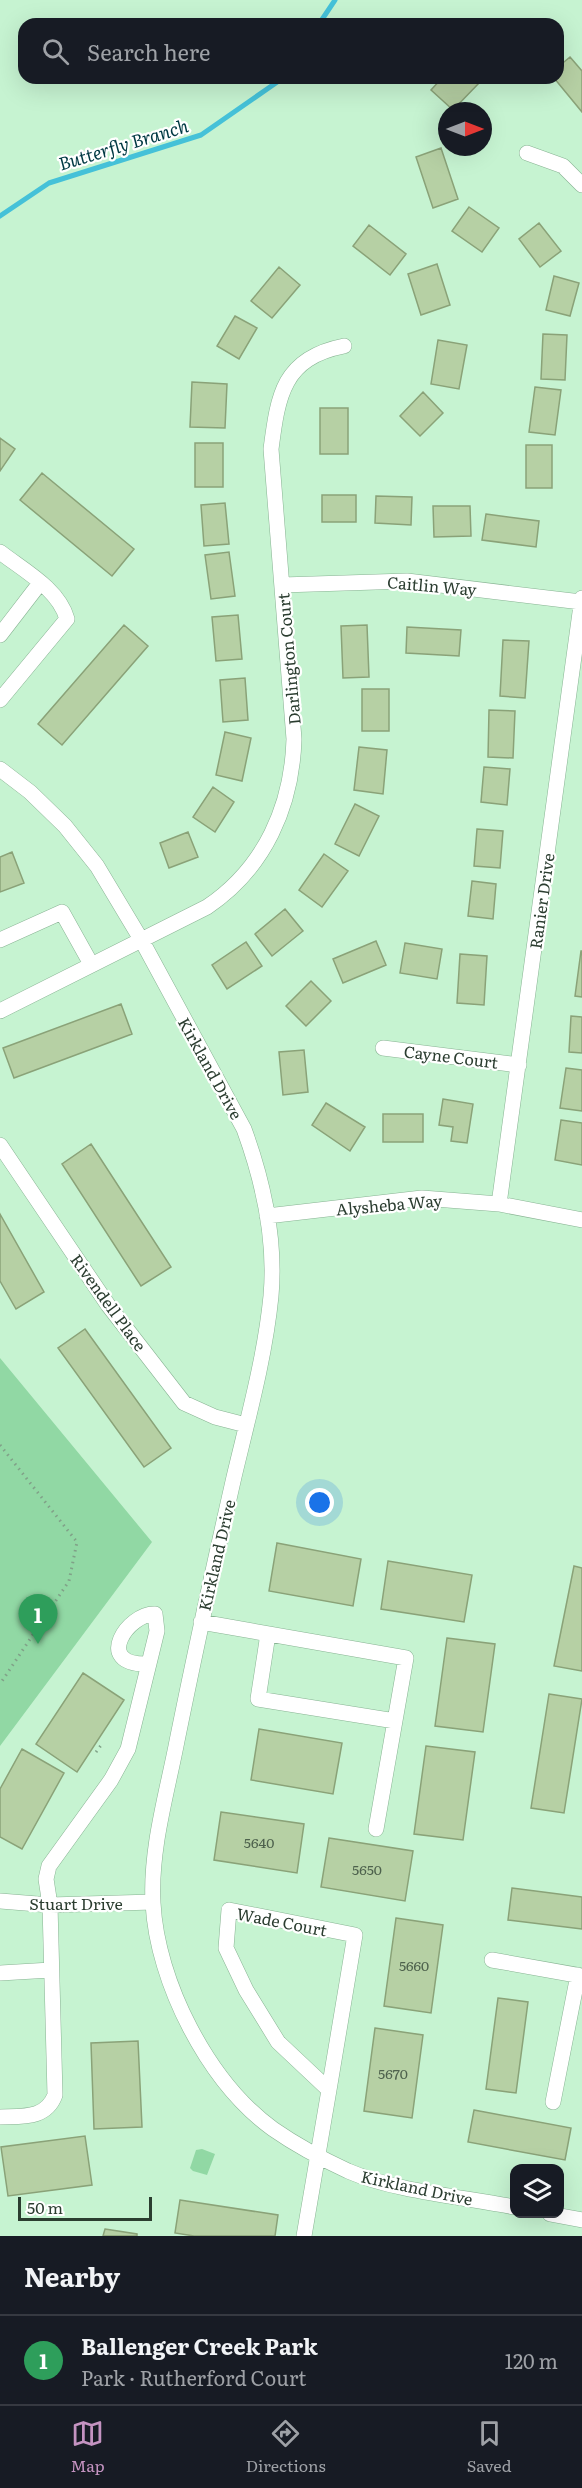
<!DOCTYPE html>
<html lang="en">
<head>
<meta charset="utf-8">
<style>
  body { margin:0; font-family:Literata,serif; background:#242831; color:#f1f3f6 }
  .controls { position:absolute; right:18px; bottom:18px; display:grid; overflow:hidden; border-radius:12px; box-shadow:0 6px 24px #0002 }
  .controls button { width:54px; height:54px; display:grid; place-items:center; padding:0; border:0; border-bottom:2px solid #363941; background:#171b24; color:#f1f3f6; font:30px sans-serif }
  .compass { position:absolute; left:438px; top:102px; width:54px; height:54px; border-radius:50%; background:#171b24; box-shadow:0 6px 24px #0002; rotate:90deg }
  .scale { position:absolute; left:18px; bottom:15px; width:134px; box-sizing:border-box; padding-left:6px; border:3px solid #2b3d30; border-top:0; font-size:16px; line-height:21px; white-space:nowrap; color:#2b3d30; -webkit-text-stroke:4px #fff; paint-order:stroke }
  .you { position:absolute; left:320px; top:1503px; width:21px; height:21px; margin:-15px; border:4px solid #fff; border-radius:50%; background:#1a73e8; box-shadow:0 0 0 9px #1a73e833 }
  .badge { display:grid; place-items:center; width:39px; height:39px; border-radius:50%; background:#c493c1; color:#fff; font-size:20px; font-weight:700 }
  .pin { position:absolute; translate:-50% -50px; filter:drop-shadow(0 2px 3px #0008) }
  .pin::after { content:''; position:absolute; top:32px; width:21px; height:18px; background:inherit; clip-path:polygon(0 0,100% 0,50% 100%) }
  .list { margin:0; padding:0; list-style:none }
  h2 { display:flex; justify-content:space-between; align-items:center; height:78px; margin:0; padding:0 24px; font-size:26px }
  h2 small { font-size:20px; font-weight:400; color:#9ea1a6 }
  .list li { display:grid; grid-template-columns:39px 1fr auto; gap:18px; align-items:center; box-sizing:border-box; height:90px; padding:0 24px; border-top:2px solid #363941 }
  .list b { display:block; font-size:22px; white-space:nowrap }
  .list p { margin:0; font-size:20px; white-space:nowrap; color:#9ea1a6 }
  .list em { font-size:20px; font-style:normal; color:#9ea1a6 }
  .icon { flex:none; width:33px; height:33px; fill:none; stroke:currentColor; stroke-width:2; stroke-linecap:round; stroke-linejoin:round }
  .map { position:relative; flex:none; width:582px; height:2236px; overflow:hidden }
  .search { position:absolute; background:#171b24; box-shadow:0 6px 24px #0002; left:18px; right:18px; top:18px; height:66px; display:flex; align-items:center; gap:15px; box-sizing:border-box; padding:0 21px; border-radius:18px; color:#9ea1a6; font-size:22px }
  .sheet { height:168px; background:#171b24 }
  nav { display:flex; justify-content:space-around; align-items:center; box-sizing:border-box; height:84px; border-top:2px solid #363941; background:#171b24; font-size:16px; color:#9ea1a6 }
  nav a { display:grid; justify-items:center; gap:3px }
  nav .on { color:#c493c1 }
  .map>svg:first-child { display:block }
</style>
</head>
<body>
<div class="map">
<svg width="582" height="2236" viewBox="0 0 582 2236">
  <rect width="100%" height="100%" fill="#c6f3d1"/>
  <path fill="#91d8a4" d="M0 1358 152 1542 0 1746Z
    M202 2149 215 2154 207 2175 193 2171 190 2168 196 2150Z"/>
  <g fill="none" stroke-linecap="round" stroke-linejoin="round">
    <path stroke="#45c1d8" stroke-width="5" d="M319 24 335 0
      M0 216 49 183 201 135 283 78"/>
  </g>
  <path fill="#b6d0a4" stroke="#8aa278" stroke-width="1.5" d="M570 57 582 71V112L554 78H558V67Z
    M442 78H476L480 82 453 110 431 90Z
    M441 148 458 199 433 208 416 157Z
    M469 207 499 228 482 252 452 231Z
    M539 223 561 251 540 267 519 239Z
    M369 225 406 254 390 275 353 246Z
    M437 264 450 305 421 315 408 274Z
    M279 267 300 285 272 318 251 301Z
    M554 276 579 283 570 316 546 310Z
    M235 316 257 328 239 359 217 346Z
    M543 334 567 335 565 380 541 379Z
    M438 340 467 345 459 389 431 384Z
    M192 382 227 384 225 428 190 427Z
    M535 387 561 390 555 435 529 432Z
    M423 392 443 413 420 436 400 416Z
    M320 408H348V454H320Z
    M0 438 15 449 0 471Z
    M195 443H223V487H195Z
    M526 445H552V488H526Z
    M42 473 134 549 112 576 20 500Z
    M322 495H356V522H322Z
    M376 496 412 497 411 525 375 523Z
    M225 503 229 544 204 546 201 505Z
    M433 506H470L471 536 434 537Z
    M486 514 539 521 536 547 482 540Z
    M229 552 235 596 211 599 205 555Z
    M238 615 242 659 216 661 212 617Z
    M124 625 148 646 62 745 38 724Z
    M367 625 369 677 343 678 341 626Z
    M407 627 461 630 459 656 406 653Z
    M503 640 529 641 525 698 500 696Z
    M245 678 248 720 223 722 220 680Z
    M362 689H389V731H362Z
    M489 710 515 711 513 758 488 757Z
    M225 732 251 738 242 781 216 775Z
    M359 747 387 750 383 794 354 790Z
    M484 767 510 769 507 805 481 802Z
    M213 787 234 802 215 832 193 817Z
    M355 804 379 816 359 856 335 844Z
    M477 829 503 831 500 868 474 866Z
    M188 832 198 857 169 868 160 843Z
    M12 852 24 883 0 892V857Z
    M324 854 348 871 322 907 299 890Z
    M472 881 496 884 493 919 468 916Z
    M285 909 303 931 272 956 255 934Z
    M376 941 386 965 343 983 333 959Z
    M246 942 262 966 227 989 212 965Z
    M405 943 442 949 437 979 400 973Z
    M581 951H582V997L575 996Z
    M460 954 487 956 484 1005 457 1003Z
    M311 981 331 1001 306 1026 286 1006Z
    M121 1004 132 1034 14 1078 3 1048Z
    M571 1016 582 1017V1053L569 1052Z
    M304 1050 308 1092 283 1095 279 1052Z
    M566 1068 582 1070V1111L560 1108Z
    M443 1099 473 1104 467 1143 451 1141 453 1127 439 1125Z
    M326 1103 365 1127 350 1151 312 1125Z
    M383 1114H423V1142H383Z
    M561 1120 582 1123V1165L555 1160Z
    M91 1144 171 1267 141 1286 62 1164Z
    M0 1214 44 1292 16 1309 0 1281Z
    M85 1329 171 1448 144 1467 58 1348Z
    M277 1543 361 1559 353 1606 269 1591Z
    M388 1561 472 1575 464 1622 381 1609Z
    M574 1566 582 1568V1671L554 1666Z
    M447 1638 495 1644 483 1732 435 1726Z
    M83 1673 124 1700 77 1772 36 1744Z
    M549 1694 582 1699 564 1813 531 1808Z
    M259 1729 342 1743 333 1794 251 1780Z
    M426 1746 475 1752 463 1840 414 1834Z
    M22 1749 64 1773 22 1849 0 1837V1789Z
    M221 1812 304 1824 297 1873 214 1860Z
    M329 1838 413 1851 405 1901 321 1887Z
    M512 1888 582 1897V1929L508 1920Z
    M396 1918 443 1925 431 2013 384 2006Z
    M498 1998 528 2002 516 2093 486 2089Z
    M375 2028 423 2035 412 2118 364 2111Z
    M138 2041 142 2127 94 2129 91 2043Z
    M474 2110 571 2128 565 2160 468 2142Z
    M85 2136 92 2185 8 2196 1 2147Z
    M180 2200 278 2215 275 2236H194L175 2233Z
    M105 2229 137 2234V2236H103Z"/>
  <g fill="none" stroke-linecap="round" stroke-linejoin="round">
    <defs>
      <path id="street" d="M527 153 563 166 582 185
        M0 552C23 570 59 589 67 619L0 700
        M282 585 407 581 581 602
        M0 635 40 583
        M0 769 30 792 65 826 97 866 142 941 244 1129C263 1181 276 1240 271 1296 265 1357 248 1418 234 1477 214 1565 195 1652 177 1741 167 1793 150 1849 153 1903 157 1982 208 2082 273 2129 296 2145 322 2159 348 2171 394 2191 463 2197 514 2207
        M0 940 62 912 91 964
        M0 1011 207 907C265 868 292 806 294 739L271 449C278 395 283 358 344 346
        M383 1048 519 1065
        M0 1145 108 1305 184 1403 215 1417 246 1425
        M499 1204 582 598
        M267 1216 422 1198 499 1204 582 1220
        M201 1622 406 1658 376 1829
        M268 1634 258 1699 395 1721
        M0 1901 50 1905 153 1902
        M229 1910 355 1935 329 2090 278 2042 246 1990 226 1948Z
        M492 1960 582 1976
        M0 1973 51 1970
        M553 2102 578 1975
        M0 2117C23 2116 46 2119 55 2095L50 1905 46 1879 49 1866 111 1780 128 1749 157 1631 155 1614C128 1613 93 1665 147 1664
        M550 2214 582 2220
        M304 2236 329 2090"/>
    </defs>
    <use href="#street" stroke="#88b393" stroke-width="16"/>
    <path stroke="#80a188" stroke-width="3" stroke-dasharray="1.5 4.5" stroke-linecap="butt" d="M0 1445 77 1542 69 1581 0 1684
      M96 1752 102 1744"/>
    <use href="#street" stroke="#fff" stroke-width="15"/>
  </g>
  <g text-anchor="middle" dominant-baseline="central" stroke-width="4.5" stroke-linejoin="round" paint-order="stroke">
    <g font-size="14" fill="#4e624d">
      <text x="259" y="1842">5640</text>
      <text x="367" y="1869">5650</text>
      <text x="414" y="1965">5660</text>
      <text x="393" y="2073">5670</text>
    </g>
    <g font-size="16" fill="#2b3d30" stroke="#fff">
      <text transform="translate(432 585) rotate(5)">Caitlin Way</text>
      <text transform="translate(288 659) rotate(-95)">Darlington Court</text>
      <text transform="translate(541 901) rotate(-82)">Ranier Drive</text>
      <text transform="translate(451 1056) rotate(7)">Cayne Court</text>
      <text transform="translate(211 1068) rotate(61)">Kirkland Drive</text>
      <text transform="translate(389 1204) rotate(-5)">Alysheba Way</text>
      <text transform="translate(109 1302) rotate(54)">Rivendell Place</text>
      <text transform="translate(216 1555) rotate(-77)">Kirkland Drive</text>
      <text x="76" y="1903">Stuart Drive</text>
      <text transform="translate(282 1921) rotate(11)">Wade Court</text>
      <text transform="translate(417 2187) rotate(12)">Kirkland Drive</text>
    </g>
    <g font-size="18" font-style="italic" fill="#003943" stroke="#fff">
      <text transform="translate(123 144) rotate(-17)">Butterfly Branch</text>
    </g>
  </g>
</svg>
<div class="controls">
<button><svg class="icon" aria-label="layers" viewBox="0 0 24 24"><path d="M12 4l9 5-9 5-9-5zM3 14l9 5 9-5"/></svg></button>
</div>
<svg class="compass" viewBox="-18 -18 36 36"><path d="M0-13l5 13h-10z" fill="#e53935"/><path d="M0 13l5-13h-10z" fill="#9ea1a6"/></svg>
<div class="scale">50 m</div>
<div class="you"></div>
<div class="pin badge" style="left:38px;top:1644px;background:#2e9e5b">1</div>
<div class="search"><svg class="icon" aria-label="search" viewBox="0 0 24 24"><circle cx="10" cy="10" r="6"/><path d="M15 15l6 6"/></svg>Search here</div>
</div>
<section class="sheet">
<h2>Nearby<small></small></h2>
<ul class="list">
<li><span class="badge" style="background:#2e9e5b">1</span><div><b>Ballenger Creek Park</b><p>Park · Rutherford Court</p></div><em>120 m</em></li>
</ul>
</section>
<nav>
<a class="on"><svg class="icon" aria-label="map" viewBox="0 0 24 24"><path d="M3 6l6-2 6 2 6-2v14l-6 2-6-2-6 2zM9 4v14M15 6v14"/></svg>Map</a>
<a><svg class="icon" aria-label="directions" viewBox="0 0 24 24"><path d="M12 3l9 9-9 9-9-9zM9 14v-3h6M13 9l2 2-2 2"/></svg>Directions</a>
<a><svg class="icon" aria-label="saved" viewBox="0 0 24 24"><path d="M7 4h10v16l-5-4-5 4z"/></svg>Saved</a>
</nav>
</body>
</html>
